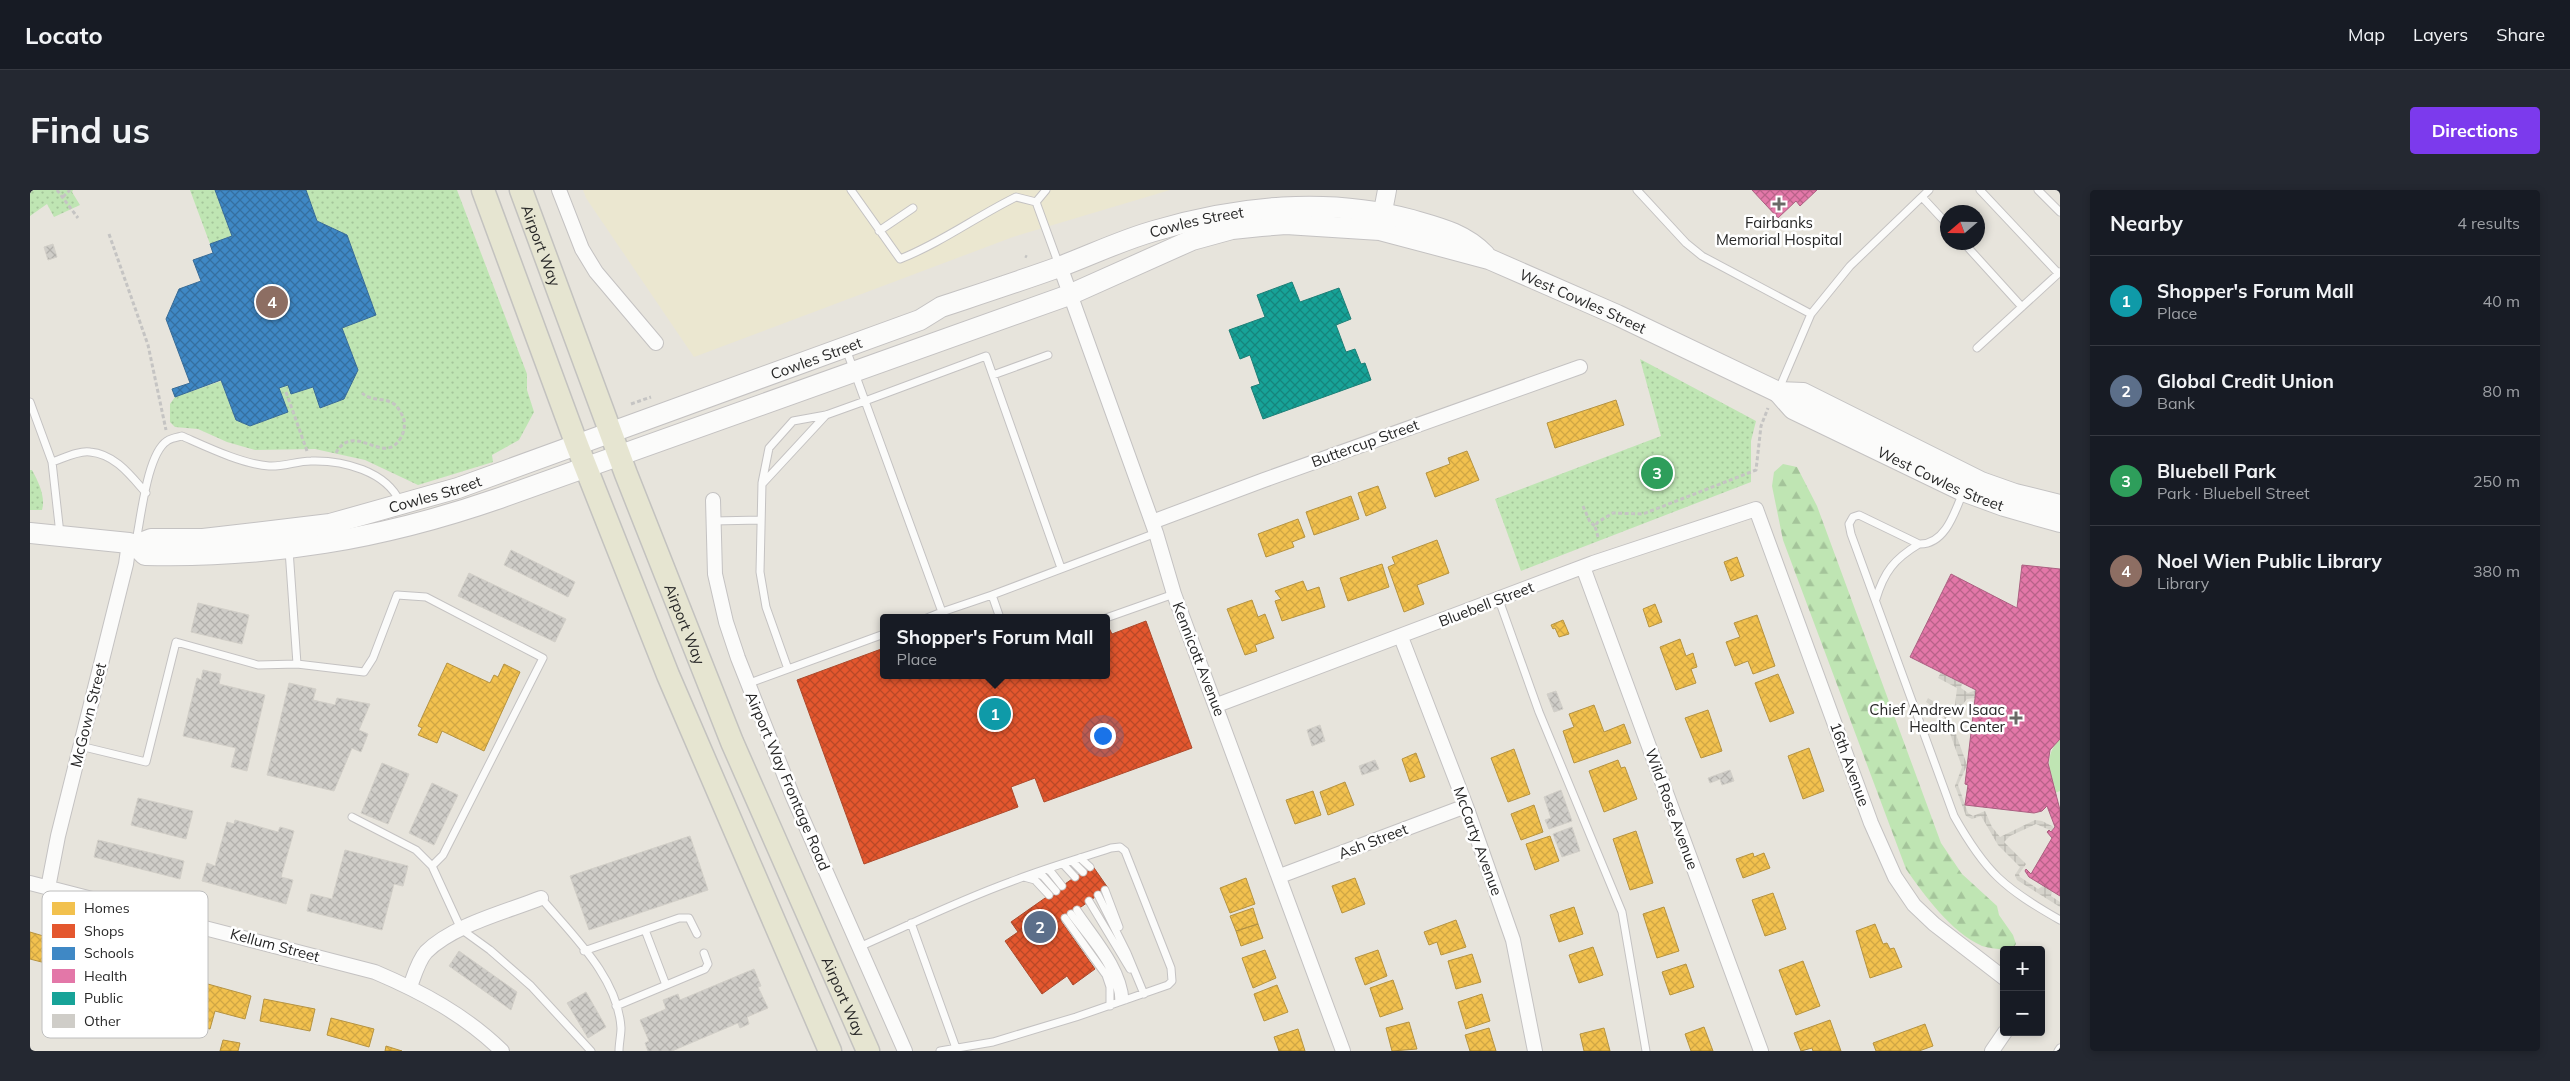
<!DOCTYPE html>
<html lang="en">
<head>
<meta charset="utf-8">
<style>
  body { margin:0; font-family:Mulish,sans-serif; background:#242831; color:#f1f3f6 }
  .controls { position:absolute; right:15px; bottom:15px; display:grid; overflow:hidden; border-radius:5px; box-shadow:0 2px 8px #0003 }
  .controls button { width:45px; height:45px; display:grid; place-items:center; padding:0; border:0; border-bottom:1px solid #363941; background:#171b24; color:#f1f3f6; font:25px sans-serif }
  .compass { position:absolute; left:1910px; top:15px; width:45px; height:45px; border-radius:50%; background:#171b24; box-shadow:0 2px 8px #0003; rotate:250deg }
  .you { position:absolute; left:1072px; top:545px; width:18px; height:18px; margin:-12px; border:4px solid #fff; border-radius:50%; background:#1a73e8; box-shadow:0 0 0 8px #1a73e833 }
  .badge { display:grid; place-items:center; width:32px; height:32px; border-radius:50%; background:#7c3aed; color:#fff; font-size:16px; font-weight:700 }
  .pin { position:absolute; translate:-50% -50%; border:2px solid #fff; box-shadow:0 1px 5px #0006 }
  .popup { position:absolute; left:850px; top:424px; width:230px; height:65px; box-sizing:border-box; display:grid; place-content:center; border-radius:5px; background:#171b24; filter:drop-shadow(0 1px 4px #0005); font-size:16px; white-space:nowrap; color:#9ea1a6 }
  .popup b { font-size:19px; color:#f1f3f6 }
  .popup::after { content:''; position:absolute; left:50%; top:100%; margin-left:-10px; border:10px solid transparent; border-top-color:#171b24 }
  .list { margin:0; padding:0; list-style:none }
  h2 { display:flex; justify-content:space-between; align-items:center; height:65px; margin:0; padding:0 20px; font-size:21px }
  h2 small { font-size:16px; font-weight:400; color:#9ea1a6 }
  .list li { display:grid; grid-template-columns:32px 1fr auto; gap:15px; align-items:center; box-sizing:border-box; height:90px; padding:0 20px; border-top:1px solid #363941 }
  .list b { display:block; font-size:19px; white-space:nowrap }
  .list p { margin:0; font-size:16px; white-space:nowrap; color:#9ea1a6 }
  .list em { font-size:16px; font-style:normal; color:#9ea1a6 }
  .map { position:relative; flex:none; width:2030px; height:861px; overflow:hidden; border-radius:5px }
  header { display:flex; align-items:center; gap:30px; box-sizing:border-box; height:70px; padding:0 25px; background:#171b24; border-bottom:1px solid #363941 }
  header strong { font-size:24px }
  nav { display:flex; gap:28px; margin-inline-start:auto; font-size:18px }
  .intro { display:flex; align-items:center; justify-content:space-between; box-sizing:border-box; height:120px; padding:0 30px }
  h1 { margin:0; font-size:35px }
  .button { padding:12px 22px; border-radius:5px; background:#7c3aed; color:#fff; font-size:18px; font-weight:700 }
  main { display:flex; gap:30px; padding:0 30px }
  aside { flex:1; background:#171b24; border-radius:5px; box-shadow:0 2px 8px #0003 }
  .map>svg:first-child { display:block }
</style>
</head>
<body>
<header>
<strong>Locato</strong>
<nav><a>Map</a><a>Layers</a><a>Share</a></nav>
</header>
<div class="intro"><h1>Find us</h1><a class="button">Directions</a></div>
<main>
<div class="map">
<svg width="2030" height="861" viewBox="0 0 2030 861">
  <defs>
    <pattern id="grass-dots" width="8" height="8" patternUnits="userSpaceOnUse" patternTransform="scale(1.25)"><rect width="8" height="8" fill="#bfe5b3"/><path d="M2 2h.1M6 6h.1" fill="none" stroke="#a4c49a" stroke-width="1.8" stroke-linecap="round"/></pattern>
    <pattern id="forest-firs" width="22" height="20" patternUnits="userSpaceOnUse" patternTransform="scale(1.25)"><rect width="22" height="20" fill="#bfe5b3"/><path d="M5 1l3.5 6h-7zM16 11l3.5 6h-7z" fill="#a4c49a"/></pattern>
    <pattern id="plaza-grid" width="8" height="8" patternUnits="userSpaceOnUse" patternTransform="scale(1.25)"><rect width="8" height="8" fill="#d5d3cb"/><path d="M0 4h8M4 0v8" fill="none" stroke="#b7b5ae"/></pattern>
    <pattern id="homes-cross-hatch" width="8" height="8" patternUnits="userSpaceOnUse" patternTransform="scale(1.25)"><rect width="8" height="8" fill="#f2c14e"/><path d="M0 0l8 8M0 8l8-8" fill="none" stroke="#d0a644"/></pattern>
    <pattern id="shops-cross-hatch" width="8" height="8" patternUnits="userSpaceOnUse" patternTransform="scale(1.25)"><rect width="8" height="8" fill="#e4572e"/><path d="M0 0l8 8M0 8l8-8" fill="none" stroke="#b94827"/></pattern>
    <pattern id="schools-cross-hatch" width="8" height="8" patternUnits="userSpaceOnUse" patternTransform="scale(1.25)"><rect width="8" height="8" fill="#3f88c5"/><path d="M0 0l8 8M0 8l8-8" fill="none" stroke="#356fa0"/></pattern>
    <pattern id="health-cross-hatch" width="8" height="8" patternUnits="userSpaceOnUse" patternTransform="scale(1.25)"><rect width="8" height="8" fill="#e377a8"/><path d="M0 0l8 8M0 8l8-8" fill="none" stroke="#b86289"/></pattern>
    <pattern id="public-cross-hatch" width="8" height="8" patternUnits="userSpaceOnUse" patternTransform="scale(1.25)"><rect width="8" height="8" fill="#17a398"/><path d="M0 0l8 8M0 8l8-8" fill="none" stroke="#15857c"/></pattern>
    <pattern id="building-cross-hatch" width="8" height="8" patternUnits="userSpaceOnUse" patternTransform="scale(1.25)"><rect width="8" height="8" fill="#cfcdc8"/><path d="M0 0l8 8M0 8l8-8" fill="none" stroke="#b2b0ac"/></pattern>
  </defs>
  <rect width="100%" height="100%" fill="#e7e4dc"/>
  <path fill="#ebe7d0" d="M553 0H1140L983 47 664 167 556 8Z"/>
  <path fill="url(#grass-dots)" d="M0 0H43L42 2 50 15 24 27 17 14 0 26Z
    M160 0H185L202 46 180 54Z
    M276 0H427L497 184V200L504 222 489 250 462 265 463 272 388 295 335 270 285 259 225 260 197 252 168 239 145 237 140 232V214L145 207 191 191 206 230 220 236 258 222 249 198 258 195 261 204 283 197 291 218 314 209 328 180 312 138 346 125 317 45 287 31Z
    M1610 169 1726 231 1721 251V292L1491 381 1465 309 1631 246Z
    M0 280H2C8 291 16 307 12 320H0Z"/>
  <path fill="url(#forest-firs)" d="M1753 274 1767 277 1787 316 1911 653 1932 684 1967 716 1969 725 1983 745 1986 754 1982 760C1976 760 1957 758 1952 756 1921 742 1894 705 1876 679L1753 350 1742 296 1744 282Z"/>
  <path fill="#bfe5b3" d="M2030 549V601L2025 603C2020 582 2013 566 2030 549Z"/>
  <path fill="url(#plaza-grid)" d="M1911 482 1932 493 1931 498 1938 503 1946 500 1945 508 1937 509 1930 518 1918 522 1937 575 1928 595 1938 623 1943 626 1955 621 1962 637 1970 647 2005 630 2012 631 2024 637 2022 641 2006 634 1980 646 1974 652 1996 674 1989 684 1990 687 2008 699 2013 696 2022 701 2021 706 2030 712V717L1987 690 1985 685 1990 677 1968 655 1951 626 1942 629 1936 626 1925 596 1932 577 1913 524 1896 512 1898 508 1914 518 1925 515 1927 498 1908 488Z"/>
  <path fill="url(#homes-cross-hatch)" stroke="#b59342" d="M1586 210 1594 235 1525 258 1517 233Z
    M1437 261 1449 290 1405 307 1396 283 1420 274 1418 268Z
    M1348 296 1356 318 1336 326 1328 303Z
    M1321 306 1329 329 1284 345 1276 322Z
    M1268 329 1275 347 1262 352 1264 357 1236 367 1228 344Z
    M1407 350 1419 383 1387 395 1394 414 1374 422 1358 377 1365 374 1362 367Z
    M1707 367 1714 386 1701 391 1694 372Z
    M1352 374 1359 397 1318 411 1310 388Z
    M1273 391 1277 401 1289 397 1295 417 1252 431 1245 411 1251 409 1245 401Z
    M1222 410 1228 427 1235 424 1244 448 1225 455 1227 461 1215 465 1197 419Z
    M1625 414 1632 432 1619 437 1613 419Z
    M1727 425 1745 476 1723 484 1718 471 1705 476 1696 452 1710 447 1704 433Z
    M1533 430 1539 444 1529 447 1525 438 1523 439 1521 435Z
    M1650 449 1656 466 1663 463 1667 477 1661 479 1666 493 1646 500 1630 457Z
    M417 473 460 493 464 485 468 487 474 474 490 482 454 561 412 541 407 553 388 545 392 538 388 536Z
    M1748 484 1764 523 1740 532 1725 493Z
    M1564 515 1574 542 1594 534 1601 553 1544 573 1533 541 1544 537 1539 524Z
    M1678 520 1692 561 1671 568 1655 528Z
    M1779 558 1794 601 1773 609 1758 566Z
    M1484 559 1500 604 1478 612 1461 568Z
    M1386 563 1395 587 1380 592 1372 569Z
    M1588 570 1591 578 1595 577 1607 609 1574 622 1559 581Z
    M1315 592 1324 615 1298 625 1290 602Z
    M1283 601 1291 625 1265 634 1256 610Z
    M1504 615 1513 642 1491 650 1481 624Z
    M1606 641 1623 693 1600 700 1583 649Z
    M1520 646 1529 671 1505 680 1496 654Z
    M1723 663 1724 667 1734 663 1740 678 1713 688 1706 669Z
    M1216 688 1225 714 1200 723 1190 698Z
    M1325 688 1335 714 1312 723 1302 696Z
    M1743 703 1756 739 1735 746 1722 710Z
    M1544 717 1553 744 1529 752 1520 725Z
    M1634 717 1649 761 1627 768 1613 724Z
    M1223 718 1228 734 1206 741 1200 726Z
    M1426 730 1436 757 1411 765 1407 752 1399 755 1394 742Z
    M1228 734 1233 748 1211 756 1206 741Z
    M1845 734 1853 754 1857 753 1860 759 1864 758 1872 777 1840 788 1826 741Z
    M0 742 30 751 23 775 0 769Z
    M1563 757 1573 785 1549 793 1539 765Z
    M47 758 65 763 63 772 98 780 90 815 69 810 73 795 41 787Z
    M1235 760 1246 788 1223 798 1212 768Z
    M1348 760 1357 786 1335 795 1325 768Z
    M1442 764 1451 792 1426 799 1418 771Z
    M1773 771 1790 816 1766 825 1749 780Z
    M1656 774 1664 797 1640 805 1632 782Z
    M110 782 157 794 152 815 105 804Z
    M1363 790 1373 819 1350 827 1340 798Z
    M167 791 221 806 215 829 185 821 180 839 155 832Z
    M1247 795 1258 822 1234 831 1224 804Z
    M1452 804 1460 831 1436 839 1428 812Z
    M234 809 285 819 280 841 230 831Z
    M301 828 344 839 339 857 297 845Z
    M1800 830 1811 861H1783L1782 858 1771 861 1764 843Z
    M1379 832 1387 859 1362 861 1356 838Z
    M1895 834 1903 856 1889 861H1846L1843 853Z
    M1674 837 1683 861H1661L1655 844Z
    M1459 838 1466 861H1440L1435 845Z
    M1574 838 1580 861H1554L1550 844Z
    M1268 839 1275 861H1249L1244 847Z
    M193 850 210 853 208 861H190Z
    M356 856 372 861H355Z"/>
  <path fill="url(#shops-cross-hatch)" stroke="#ab492c" d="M1116 431 1162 558 1014 612 1005 588 981 597 988 617 834 674 767 490 854 458V485H1076V439L1079 438 1082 444Z
    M1062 675 1078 698 1031 731 1065 779 1043 795 1037 786 1012 804 975 751 988 742 981 732Z"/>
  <path fill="url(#schools-cross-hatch)" stroke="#386b96" d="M185 0H276L287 31 317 45 346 125 312 138 328 180 314 209 290 218 283 197 261 204 258 195 249 198 258 222 220 236 206 230 191 190 145 207 142 199 160 193 136 129 149 99 171 91 163 70 183 63 180 54 202 46Z"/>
  <path fill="url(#health-cross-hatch)" stroke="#ab5f81" d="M1722 0H1787L1770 16 1766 11 1748 28Z
    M1992 375 2030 379V549L2020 560 2018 573 2030 620V706L1999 687 1995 681 1996 679 2001 684 2022 648 2017 642 2019 640 2021 642 2025 637 2017 616 2012 621 2004 623 1935 615 1938 595 1935 594 1946 500 1880 467 1921 384 1987 418Z"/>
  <path fill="url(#public-cross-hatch)" stroke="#1c7e76" d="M1262 92 1270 112 1309 98 1321 129 1306 135 1316 162 1325 159 1331 174 1335 173 1341 190 1233 229 1221 197 1230 194 1220 165 1210 169 1199 140 1235 127 1227 105Z"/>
  <path fill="url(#building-cross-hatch)" stroke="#d2cfc8" d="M23 54 27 67 18 70 14 57Z
    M481 360 545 392 538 407 474 375Z
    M439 383 536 429 525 452 428 406Z
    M168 413 219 425 212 454 161 442Z
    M173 480 191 484 189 494 235 505 217 581 201 577 206 558 153 546 167 488 171 490Z
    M259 493 286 499 283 510 305 515 307 508 340 514 329 540 338 544 331 562 322 558 304 601 237 585Z
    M1526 501 1533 519 1524 522 1517 504Z
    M1290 535 1295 551 1282 556 1277 540Z
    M1345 570 1349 579 1332 585 1329 576Z
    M352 573 379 584 358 634 331 623Z
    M1700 580 1704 591 1692 595 1690 589 1680 593 1678 588Z
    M402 593 428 605 404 655 379 643Z
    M1531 600 1542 631 1519 639 1515 630 1521 628 1514 607Z
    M108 608 163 621 156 649 101 635Z
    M205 630 248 642 250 637 264 641 251 687 263 690 256 714 172 691 177 673 185 676 197 632 204 634Z
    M1542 637 1550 661 1532 667 1523 644Z
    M660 646 678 700 559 740 540 686Z
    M68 650 154 671 150 689 64 667Z
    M315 660 378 676 373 696 364 694 352 740 277 721 281 704 302 709Z
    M429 761 487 802 481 820 419 776Z
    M724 779 731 796 728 797 738 818 717 827 719 834 710 838 708 833 642 861H618L615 853 619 851 610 830 636 819 633 810 648 804 650 810Z
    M556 802 576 837 558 848 537 813Z"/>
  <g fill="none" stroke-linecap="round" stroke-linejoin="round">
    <defs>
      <path id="service" d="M821 0 870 69C911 53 947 26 986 7L1006 12
        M1607 0 1656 53 1672 66 1781 124
        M1950 0 2028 83
        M2008 0 2030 22
        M1892 7 1918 35
        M1006 12 1029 75
        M1006 12 1016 0
        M849 41 883 18
        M1933 52 1992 117
        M1947 158 2030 82
        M963 185 1018 165
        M1749 199 1781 124 1820 76 1899 0
        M0 212 22 272 30 344
        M22 272C32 269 49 260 60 262 85 264 101 286 116 303
        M733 293 796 225
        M1933 302C1925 322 1915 355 1889 354L1829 325 1823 327 1819 334 1821 344 1924 626C1956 683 1974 698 2030 730
        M683 331 731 330
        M106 351C111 328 117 264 137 251 141 248 148 247 152 246 177 257 212 274 239 276 253 277 267 271 281 271 313 270 356 281 370 312
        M259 360 267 474
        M962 405 912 422 835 211 956 166 1031 378
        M1846 409C1854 382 1864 369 1889 354
        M1469 410 1509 522 1592 722 1616 861
        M897 428 912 422
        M970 428 962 405 1126 343
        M1076 428 1144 404
        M758 479 736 417 730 382 732 293 739 258 763 231 796 225 835 211 816 159
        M717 494 854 444
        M50 556 116 572 146 452 228 475 267 474 334 482 343 468 367 405 396 407 513 468 413 665 402 676
        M322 627 386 660 402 676 431 739 460 760 501 796 561 861
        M1050 668 1060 677
        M1042 671 1053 682
        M1033 674 1045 687
        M1017 679 1021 682 1032 696
        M1006 683 1013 686 1026 701
        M994 687 1005 690 1019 705
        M1075 700 1089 737
        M1068 705 1097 763 1114 804
        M511 708C542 745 588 787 591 838 591 845 589 854 589 861
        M1059 711 1100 779
        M1047 720C1065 747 1093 777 1095 810
        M1041 724C1060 750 1089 779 1089 812
        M1035 728 1076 785 1080 797V816
        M881 733 926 858
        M615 740 636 795
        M829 757C879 735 928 711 980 692 1013 679 1048 669 1081 658L1090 657 1095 661 1141 778 1142 791 1138 795 1046 827 963 852 910 861
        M554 761 649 728H659L667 744
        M586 816 675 779 678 774 674 763
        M2028 861 2030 858"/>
      <path id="minor" d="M529 0 552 59 566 82 626 153
        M1030 76 1126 343 1144 404 1313 861
        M683 310 685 384 696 432 708 468 763 607 875 861
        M1122 332 1234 290 1550 177
        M1553 377 1731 861
        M1371 447 1436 616 1483 750 1505 861
        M1187 515 1563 373 1726 319 1841 633 1865 687 1884 715 1904 734 1974 788
        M1250 686 1436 616
        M0 693 345 782C392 802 435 825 472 861
        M18 698 28 646 96 374 99 353
        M380 797C384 786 388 771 396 762 423 735 476 722 511 708
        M1962 861 1975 842"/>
      <path id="tertiary" d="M1350 37 1357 0"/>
      <g id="secondary">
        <path id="s1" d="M1748 202 1763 219 1933 301 1974 316 2030 332"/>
        <path id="s2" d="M0 343 99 353 105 355 115 365C239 368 352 349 470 308L1039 105 1162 50 1202 39 1231 36 1256 34 1350 40 1459 69 1587 125 1748 202 1773 203 1951 292 1985 304 2030 315"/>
        <path id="s3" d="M105 355 121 349H173L300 334 428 298 890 130 911 117C950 104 990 91 1029 77 1061 65 1092 50 1124 41 1207 16 1298 7 1382 30 1410 38 1435 44 1455 65"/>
      </g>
      <g id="primary">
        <path d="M453 0 547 255 638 485 800 861"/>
        <path id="s4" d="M491 0 596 284 702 552 838 861"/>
      </g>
    </defs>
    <use href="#service" stroke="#c4c2c2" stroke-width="9"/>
    <use href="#minor" stroke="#c4c2c2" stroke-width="16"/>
    <use href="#tertiary" stroke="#c4c2c2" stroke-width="20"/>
    <use href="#secondary" stroke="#c4c2c2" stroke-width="22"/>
    <use href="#primary" stroke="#c3c2bf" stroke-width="25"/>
    <path stroke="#c5c4c3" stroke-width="3" stroke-dasharray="4 2.5" stroke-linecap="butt" d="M27 0 48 28
      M33 7 40 0
      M79 44 118 155 136 240
      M995 66 997 67
      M256 202 277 261
      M601 214 621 207
      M306 263C309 257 314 252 321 251 337 248 357 270 370 249 374 243 375 237 374 230 372 224 369 218 364 214 354 207 342 212 332 203
      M1553 316 1560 332 1565 336
      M1568 347 1565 336 1568 332 1583 323 1613 324 1726 280 1731 236 1738 218"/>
    <use href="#service" stroke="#fbfbfa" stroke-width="7"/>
    <use href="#minor" stroke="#fbfbfa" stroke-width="14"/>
    <use href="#tertiary" stroke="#fbfbfa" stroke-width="18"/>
    <use href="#secondary" stroke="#fbfbfa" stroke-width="20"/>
    <use href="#primary" stroke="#e6e5d1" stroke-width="22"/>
  </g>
  <g fill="#6a6966" stroke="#fff" stroke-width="2">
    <path d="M1746.5 6.5h5v5h5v5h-5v5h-5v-5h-5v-5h5z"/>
    <path d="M1983.5 520.5h5v5h5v5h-5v5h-5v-5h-5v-5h5z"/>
  </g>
  <g text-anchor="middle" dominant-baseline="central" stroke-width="5" stroke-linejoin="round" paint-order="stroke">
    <g font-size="15" fill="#272727" stroke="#fff">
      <text x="1749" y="32">Fairbanks<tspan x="1749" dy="17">Memorial Hospital</tspan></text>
      <text x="1975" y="519" text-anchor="end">Chief Andrew Isaac<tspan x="1975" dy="17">Health Center</tspan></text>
    </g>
    <g font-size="15" fill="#272727" stroke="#fff">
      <text stroke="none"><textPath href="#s3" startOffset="1116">Cowles Street</textPath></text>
      <text stroke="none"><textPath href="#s4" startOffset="59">Airport Way</textPath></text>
      <text stroke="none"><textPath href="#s2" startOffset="1626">West Cowles Street</textPath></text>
      <text stroke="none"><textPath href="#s3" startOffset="711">Cowles Street</textPath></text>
      <text transform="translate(1335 253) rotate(-20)">Buttercup Street</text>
      <text stroke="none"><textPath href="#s1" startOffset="186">West Cowles Street</textPath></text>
      <text stroke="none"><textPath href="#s3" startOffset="306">Cowles Street</textPath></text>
      <text transform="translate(1456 414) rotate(-21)">Bluebell Street</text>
      <text stroke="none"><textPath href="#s4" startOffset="464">Airport Way</textPath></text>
      <text transform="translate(1169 469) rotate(69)">Kennicott Avenue</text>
      <text transform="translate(58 525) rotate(-76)">McGown Street</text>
      <text transform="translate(1820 574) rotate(70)">16th Avenue</text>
      <text transform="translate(758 591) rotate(67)">Airport Way Frontage Road</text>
      <text transform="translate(1642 619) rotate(70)">Wild Rose Avenue</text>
      <text transform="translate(1343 651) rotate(-21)">Ash Street</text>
      <text transform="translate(1448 651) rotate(70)">McCarty Avenue</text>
      <text transform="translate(245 755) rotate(15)">Kellum Street</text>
      <text stroke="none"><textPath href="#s4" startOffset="869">Airport Way</textPath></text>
    </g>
  </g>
  <rect x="12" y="701" width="166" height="147" rx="8" fill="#fff" stroke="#bebebe" stroke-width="1"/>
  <rect x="22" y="712" width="23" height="13" fill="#f2c14e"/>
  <rect x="22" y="734" width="23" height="14" fill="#e4572e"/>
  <rect x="22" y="757" width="23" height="13" fill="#3f88c5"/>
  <rect x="22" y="779" width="23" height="14" fill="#e377a8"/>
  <rect x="22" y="802" width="23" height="13" fill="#17a398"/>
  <rect x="22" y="824" width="23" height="14" fill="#cfcdc8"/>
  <g font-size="14" fill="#272727">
    <text x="54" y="723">Homes</text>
    <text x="54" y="746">Shops</text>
    <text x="54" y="768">Schools</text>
    <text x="54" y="791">Health</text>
    <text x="54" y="813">Public</text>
    <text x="54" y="836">Other</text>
  </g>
</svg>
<div class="controls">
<button>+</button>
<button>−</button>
</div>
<svg class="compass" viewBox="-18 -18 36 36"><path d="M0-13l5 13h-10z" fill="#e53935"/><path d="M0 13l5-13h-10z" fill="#9ea1a6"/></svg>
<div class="you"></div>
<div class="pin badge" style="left:965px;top:524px;background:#0f9aa8">1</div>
<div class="popup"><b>Shopper's Forum Mall</b>Place</div>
<div class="pin badge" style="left:1010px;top:737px;background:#5c6f8a">2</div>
<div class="pin badge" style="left:1627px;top:283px;background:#2e9e5b">3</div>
<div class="pin badge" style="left:242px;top:112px;background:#8d6e63">4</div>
</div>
<aside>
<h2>Nearby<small>4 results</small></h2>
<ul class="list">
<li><span class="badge" style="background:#0f9aa8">1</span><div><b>Shopper's Forum Mall</b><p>Place</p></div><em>40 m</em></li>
<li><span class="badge" style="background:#5c6f8a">2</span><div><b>Global Credit Union</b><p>Bank</p></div><em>80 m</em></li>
<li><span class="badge" style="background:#2e9e5b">3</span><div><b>Bluebell Park</b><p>Park · Bluebell Street</p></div><em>250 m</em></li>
<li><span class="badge" style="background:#8d6e63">4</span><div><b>Noel Wien Public Library</b><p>Library</p></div><em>380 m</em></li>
</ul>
</aside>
</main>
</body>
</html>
